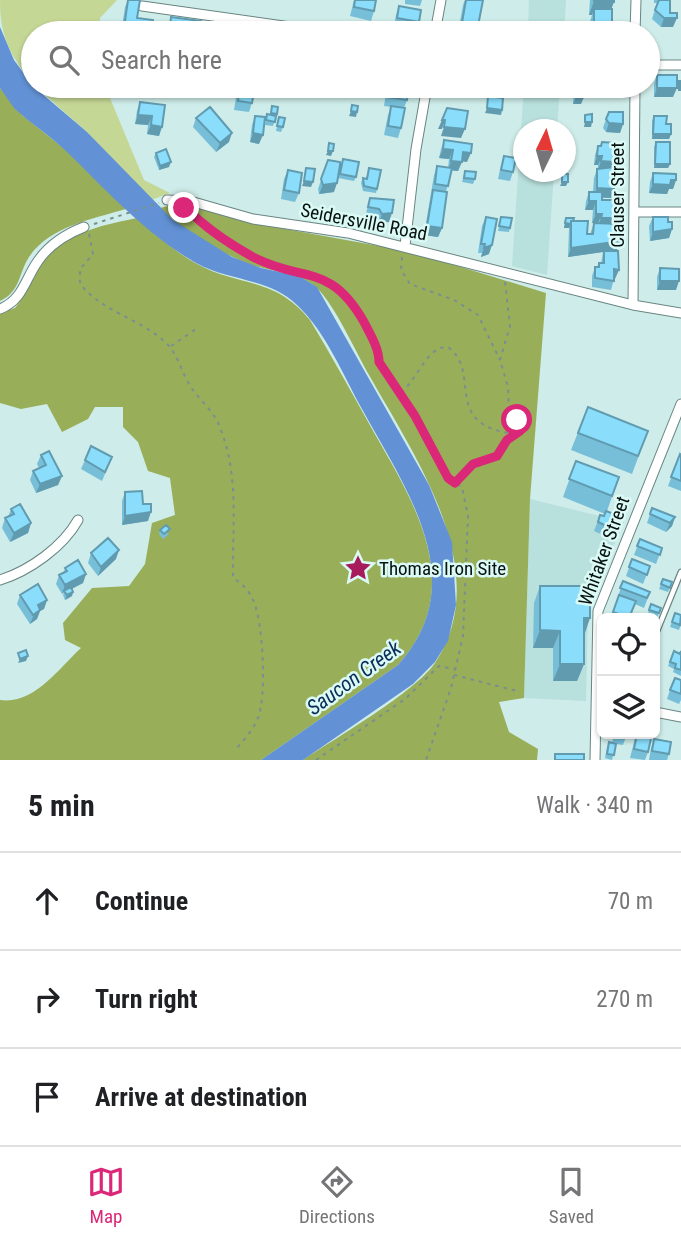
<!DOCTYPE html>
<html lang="en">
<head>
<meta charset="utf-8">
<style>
  body { margin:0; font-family:"Roboto Condensed",sans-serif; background:#f6f6f6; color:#202124 }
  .controls { position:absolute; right:21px; bottom:21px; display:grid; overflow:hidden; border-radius:10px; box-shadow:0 2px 5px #0004 }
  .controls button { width:63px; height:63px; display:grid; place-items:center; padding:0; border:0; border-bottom:2px solid #e0e0e0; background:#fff; color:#202124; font:35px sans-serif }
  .compass { position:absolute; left:513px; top:119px; width:63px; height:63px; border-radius:50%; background:#fff; box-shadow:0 2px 5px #0004; rotate:5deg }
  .stop { position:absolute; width:21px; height:21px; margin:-16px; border:5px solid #db2777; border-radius:50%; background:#fff }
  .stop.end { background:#db2777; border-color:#fff; box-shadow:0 2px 7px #0008 }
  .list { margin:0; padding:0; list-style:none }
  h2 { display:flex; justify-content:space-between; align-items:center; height:91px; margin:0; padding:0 28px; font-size:30px }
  h2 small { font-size:23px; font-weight:400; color:#757577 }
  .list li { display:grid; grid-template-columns:46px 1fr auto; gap:21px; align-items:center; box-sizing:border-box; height:98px; padding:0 28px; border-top:2px solid #e0e0e0 }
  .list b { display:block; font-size:26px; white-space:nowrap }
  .list em { font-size:23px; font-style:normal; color:#757577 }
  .icon { flex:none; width:38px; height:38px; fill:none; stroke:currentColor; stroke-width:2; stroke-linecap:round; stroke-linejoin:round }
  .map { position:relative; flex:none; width:681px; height:760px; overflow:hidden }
  .search { position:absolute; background:#fff; box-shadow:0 2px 5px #0004; left:21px; right:21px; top:21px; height:77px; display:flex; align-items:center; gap:18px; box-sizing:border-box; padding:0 24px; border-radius:38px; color:#757577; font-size:26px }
  .sheet { height:385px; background:#fff }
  nav { display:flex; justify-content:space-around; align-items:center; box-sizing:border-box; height:98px; border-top:2px solid #e0e0e0; background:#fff; font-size:19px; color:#757577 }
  nav a { display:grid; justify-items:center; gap:4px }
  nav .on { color:#db2777 }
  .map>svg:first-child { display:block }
</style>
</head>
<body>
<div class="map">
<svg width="681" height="760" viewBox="0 0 681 760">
  <rect width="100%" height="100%" fill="#ceece9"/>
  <path fill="#b8e0dc" d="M529 0H566L564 33H528Z
    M524 86H560L557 129 524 130V172H554L547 275 512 266Z
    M530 499 624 522 588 604 586 701 524 698Z"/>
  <path fill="#c5d795" d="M0 0H117L100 18V33H33V84C10 55 0 37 0 0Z
    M35 86H105L144 180 170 193 151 200 87 132Z"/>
  <path fill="#99ae59" d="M0 88 22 115 66 150 126 209C93 219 50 226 29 257 18 274 21 291 0 301Z
    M180 203 253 223 412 252 546 293 530 499 524 698 499 702 509 732 538 749 537 760H303C336 738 415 692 435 663 496 572 414 455 369 375 356 352 335 306 318 289 300 271 270 272 249 264 216 251 185 232 160 208Z
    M137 218C156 234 175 252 197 264 242 288 274 276 310 320 333 358 354 397 376 436 418 509 466 590 398 665L261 760H0V700C34 705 58 669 81 648L65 640 63 623 92 588 129 586 145 564 152 523 175 515 170 478 148 471 138 442 123 427V407H95L88 419 62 432 47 404 21 409 0 403V313L15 308C27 293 33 276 44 261 65 232 104 225 137 218Z"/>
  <path fill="#6292d5" d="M0 27 14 60 33 86 87 132 173 220 232 257 261 268 299 276 317 287 429 485 452 542 456 605 448 641 435 662 413 684 303 760H261L398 665C474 581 405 488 362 409 343 375 326 332 297 305 270 278 228 281 196 263 147 235 107 191 67 152 51 136 31 124 14 108L0 88Z"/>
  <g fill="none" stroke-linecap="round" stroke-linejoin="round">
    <defs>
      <path id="lane" d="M655 636 681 572"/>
      <path id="street" d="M142 6 333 33
        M435 33 441 0
        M635 33 636 0
        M648 65H681
        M167 200 190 201 253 219 348 233 633 305 681 313
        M635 212H681
        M405 246 416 149 427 86
        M633 305 635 86
        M0 309C23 300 25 279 38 261 49 245 66 234 84 227
        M0 580C29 571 63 547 78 520
        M655 712 681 717
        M595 760 598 611 681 404"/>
    </defs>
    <use href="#lane" stroke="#698582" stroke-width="7"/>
    <use href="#street" stroke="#698582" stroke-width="11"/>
    <path stroke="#7a908e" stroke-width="2" stroke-dasharray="3.5 5" stroke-linecap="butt" d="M192 213C204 229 248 258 269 263 289 269 312 270 331 283 355 299 367 328 379 354V362L415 416 448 478 462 487 468 516 463 636 451 688 426 760
      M94 224 159 203
      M89 234 93 254 80 269V284C103 312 138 318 164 341 177 352 180 368 188 382 196 398 212 408 219 425 240 475 232 526 233 578 243 584 249 591 254 602 263 625 267 694 258 718 253 730 244 740 236 749
      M402 257 401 270 410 284 454 300 478 315 500 360
      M505 282 510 326 500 360 508 387 509 410 517 420 520 431
      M171 346 196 329
      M401 392C417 381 427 345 448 347 483 373 440 424 514 434
      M456 482 473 464 497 455 514 434 526 430
      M454 675 517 691
      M316 760 405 699 439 666 454 669"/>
    <use href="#lane" stroke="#fff" stroke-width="4.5"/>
    <use href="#street" stroke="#fff" stroke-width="9"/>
  </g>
  <path fill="#77bfd9" d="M128 0 137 18 152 33H121L125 7Z
    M354 0H376L374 11 371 21 350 16Z
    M405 0H422L420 6 405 4Z
    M465 0H483L476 33H458L463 5Z
    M590 0H614L611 9V33H589L590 22 592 15H589Z
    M654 0H670V13L673 27H661L652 19 657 3H654Z
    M399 6 419 22 415 31 394 27 396 15Z
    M171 17 198 33H167L168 26Z
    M657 75 673 97H654V84Z
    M240 86 252 103 249 112 234 110 237 91Z
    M320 86H326L325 89 320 88Z
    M387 86H409L407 100 404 108 401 128 398 138 384 135 388 115 391 107 384 106Z
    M574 86H585L581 104H573Z
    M596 86H608L605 98H596Z
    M140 102 165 105 159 136 147 134 148 125 135 124 137 111Z
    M272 106 277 114 273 126 265 125 267 114 270 115Z
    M255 116 259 144 250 142 252 125Z
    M654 116 666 124 671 134 669 139H652V121Z
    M279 117 283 127 281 132 276 131Z
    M196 118 229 142 216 152 193 127Z
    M606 119 623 124 620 133 606 132 603 128Z
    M444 140 467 162 462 161 458 171 451 170 446 192 442 228 438 237 424 235 434 175 437 166 448 168 449 159 439 158 441 149Z
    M602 142 612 167 614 189 611 198H602V200L621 241 617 250 612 251 615 279H614L611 290 592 287V276L595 267H597L599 263H601L603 252 568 257 569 228H564L566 218 573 221 587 234H590L594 223H598H592L593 210H585L586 201 589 192H593L594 178 597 169H598V165H594L595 155 598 146H600Z
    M656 142 670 164 668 168H654V147Z
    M156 153 169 167 159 170 154 157Z
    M504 156 513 172 510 181 498 179 501 165Z
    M343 159 356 177 354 181 338 178Z
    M328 160 334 192 319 194 318 189Z
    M369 168 377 189 376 193 363 191 361 183 363 178 366 179Z
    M288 170 299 193 295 202 281 199 284 179Z
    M465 171 475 179 473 184 462 182Z
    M653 173 676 180 673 189H669L667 194 649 193 650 182Z
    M370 198 389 222 379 223 375 218 365 217Z
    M486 217 489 254 481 257 482 253H478L482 226Z
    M501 217 510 228 509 232 498 231Z
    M653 217 668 222 672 229 669 238 650 241 649 226Z
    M660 268 676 290H657V277Z
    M588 407 648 431 632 474 571 450Z
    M680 454 681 455V491L668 486Z
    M41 455 62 476 58 485 36 493 30 480 33 471 39 468 37 464Z
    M112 457 102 481 81 469 85 460Z
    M576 461 619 477 607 511 617 515 609 538 594 531 600 515 604 516 605 514 563 497Z
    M125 492 143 504 148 521 122 525V501Z
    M652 508 675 517 672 526 666 532 647 523Z
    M11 509 31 523 28 533 10 542 2 528 5 518 8 517Z
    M160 530 169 534 163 539 159 534Z
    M640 539 662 548 656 564 634 555Z
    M91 553 116 559 98 576 88 563Z
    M632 559 650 566 643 584 626 576Z
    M65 568 86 574 83 583 72 589 73 592 72 596 65 600 63 595 64 593 62 594 56 584 59 575 64 572Z
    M663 579 672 582 668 592 659 589Z
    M623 581 650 592 644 608 635 604 629 618H611Z
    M540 586 584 635V664L577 681H553V648H533L534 603Z
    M20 595 47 600 44 609 40 611 37 619 30 624 17 604Z
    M661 608 657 618 648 614 649 610Z
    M675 613 681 624 679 630 670 627Z
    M674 651 680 654 681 651V676L673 672 674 669 668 666Z
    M681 680V700L679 704 667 699 670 690Z
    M614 734H627L623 745 616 744 612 760 605 758 607 747 609 742 612 743Z
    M636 734H637L648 752 645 760 630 758Z
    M654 739 669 754 667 760H649L651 748Z"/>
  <path fill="#619bb0" d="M594 1 614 2 609 15 594 9 592 15H589Z
    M664 18H677L673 27H661Z
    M170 28 187 30 186 33H168Z
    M594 31H612L611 33H594Z
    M449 86H468L467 88H464L463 91 447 90Z
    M657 88H677L673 97H654Z
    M599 89H608L605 98H596Z
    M577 95H585L581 104H573Z
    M487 108 502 110 501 115 485 113Z
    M351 111 357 112 356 117 349 116Z
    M138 115 152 116 148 125 135 124Z
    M442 120H445L442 129H438Z
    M585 122H592L591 127H584Z
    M609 123 623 124 620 133 606 132Z
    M151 125 162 127 159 136 147 134Z
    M444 127 465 129 461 138 441 136Z
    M232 133 229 142 216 152 220 143Z
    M253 133 263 135 259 144 250 142Z
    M653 134H671L669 139H652Z
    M443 149 453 150 449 159 439 158Z
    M328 151H333L331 156 326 155Z
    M463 152 471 153 467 162 460 161Z
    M597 156H602L598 165H594Z
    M451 161 462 162 458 171 448 170Z
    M601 161 614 162 611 171 598 170Z
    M171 162 169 167 159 170 160 166Z
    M655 164H670L668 168H654Z
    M671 180H676L673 189H669L667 194 649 193 653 184Z
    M304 181 313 182 311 187 302 186Z
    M562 182H568L566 186H560Z
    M337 183 334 192 319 194 323 185Z
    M597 188 614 189 611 198 593 197Z
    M589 201H596L593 210H585Z
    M392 213 389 222 379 223 382 214Z
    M596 214H602L598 223H592Z
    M601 218H616L612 227H598Z
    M565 223 571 224 569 228H564Z
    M427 226 442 228 438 237 424 235Z
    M672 229 669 238 650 241 653 232Z
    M621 241 617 250 568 257 571 248Z
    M492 245 489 254 481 257 484 248Z
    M614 269 619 270 615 279 611 278Z
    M660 281H679L676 290H657Z
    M62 476 58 485 36 493 40 484Z
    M151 512 148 521 122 525 125 516Z
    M675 517 672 526 666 532 670 523Z
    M31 523 28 533 10 542 14 533Z
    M119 550 116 559 98 576 101 567Z
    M86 574 83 583 65 592 64 591 62 594 65 585Z
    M73 592 72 596 65 600 67 595Z
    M47 600 44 609 40 611 37 619 30 624 38 605Z
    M584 618H590L584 636Z
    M540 630 560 631 553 648H533Z
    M28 656 26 661 18 663 20 659Z
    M560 664H584L577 681H553Z"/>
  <path fill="#8adefc" stroke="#619bb0" stroke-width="2" d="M128 0H140L137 18 153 20 152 33 136 30 137 33H126L124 28Z
    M355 0H376L374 11 354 7Z
    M466 0H483L477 31 461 28Z
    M594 0H614V2L594 1Z
    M659 0H670V13H677V18H664L655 10Z
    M399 6 421 10 419 22 397 18Z
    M594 9H612V31H594Z
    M171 17 201 21 198 33H187V30L170 28Z
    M232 29 246 31V33H232Z
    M657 75H677V88H657Z
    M679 81H681V90H679Z
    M240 86H255L252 103 238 101Z
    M389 86H409L407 100 387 97Z
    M577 86H585V95H577Z
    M599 86H608V89H599Z
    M488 96 503 98 502 110 487 108Z
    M140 102 165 105 162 127 151 125 152 116 138 115Z
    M352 105 358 106 357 112 351 111Z
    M272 106 278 107 277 114 271 113Z
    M391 106 405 108 401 128 388 126Z
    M210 107 232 133 220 143 196 118Z
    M447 108 468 111 465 129 444 127 445 120H442Z
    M609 112H623V124L609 123 606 119Z
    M267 114 276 116 275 122 266 120Z
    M592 114V122H585V115Z
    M255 116 265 117 263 135 253 133Z
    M654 116H667L666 124H671V134H653Z
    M279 117 285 118 283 127 277 126Z
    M444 140 472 144 471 153 463 152 462 162 451 161 453 150 443 149Z
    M602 142 615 143 614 162 601 161 602 156H597L598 146H601Z
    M656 142H670V164H655Z
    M329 143 334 144 333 151H328Z
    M166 149 171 162 160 166 156 153Z
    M504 156 516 158 513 172 501 170Z
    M343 159 359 162 356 177 340 174Z
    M328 160 340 162V165L337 183 323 185 321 179Z
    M437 166 452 168 448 186 435 184Z
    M615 167 614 189 597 188V169Z
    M306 168 315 169 313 182 304 181Z
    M369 168 381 170 377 189 364 186 363 178 367 179Z
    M288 170 302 173 299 193 284 190Z
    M465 171 476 172 475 179 464 178Z
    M653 173 676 174V180H671L670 185 653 184Z
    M562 174H568V182H562Z
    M433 190 447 192 442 228 427 226Z
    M589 192H602V200H616V218H601L602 214H596V201H589Z
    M370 198 394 200 392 213 382 214 379 209 368 207Z
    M486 217 497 219 492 245 484 248 485 244H481Z
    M501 217 512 218 510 228 499 226Z
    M653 217H668V222H672V229L653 232Z
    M566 218H574L573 221H571V224L565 223Z
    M571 221H588L587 234H593L594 223 619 224 621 241 571 248Z
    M604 251H618L619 270 614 269V281L595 278V267H599V263H604Z
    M660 268 679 269V281H660Z
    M588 407 648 431 638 456 578 433Z
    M91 446 112 457 105 472 85 460Z
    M49 451 62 476 40 484 33 471 46 465 41 455Z
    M680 454 681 455V481L671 477Z
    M576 461 619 477 612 496 569 479Z
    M142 491 143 504H151V512L125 516V492Z
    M20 504 31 523 14 533 5 518 14 514 11 509Z
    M652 508 675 517 670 523 650 514Z
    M606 511 617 515 613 529 598 522 600 515 604 516Z
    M166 525 170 529 164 534 160 530Z
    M108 538 119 550 101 567 91 553Z
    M640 539 662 548 660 555 637 546Z
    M632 559 650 566 647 575 629 567Z
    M78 560 86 574 65 585 59 575 67 571 65 568Z
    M663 579 672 582 670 588 661 584Z
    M623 581 650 592 647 598 620 588Z
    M38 584 47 600 38 605 40 610 33 615 20 595Z
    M540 586H590V618H584V664H560V631L540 630Z
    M71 587 73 592 67 595 64 591Z
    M619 595 636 601 629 618 613 612Z
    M651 604 661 608 659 613 649 610Z
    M675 613 681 615 680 625 672 622Z
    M26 650 28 656 20 659 18 653Z
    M674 651 680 654 681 651V670L675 668 676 664 670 662Z
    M675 678 681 680V694L670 690Z
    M616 734H627L626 736Z
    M637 734H652L648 752 634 749Z
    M654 739 671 742 669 754 652 751Z
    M609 742 616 744 614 755 607 754Z
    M555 754H584V760H555Z"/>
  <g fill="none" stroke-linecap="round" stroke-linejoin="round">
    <path stroke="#db2777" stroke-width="9" d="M184 208C191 211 194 216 200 221 216 235 235 247 253 257 303 283 330 262 364 322 370 334 379 348 379 362L415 416 448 478 455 483 473 464 497 456 507 440 520 431 517 420"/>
  </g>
  <defs>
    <symbol id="sight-bare" viewBox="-9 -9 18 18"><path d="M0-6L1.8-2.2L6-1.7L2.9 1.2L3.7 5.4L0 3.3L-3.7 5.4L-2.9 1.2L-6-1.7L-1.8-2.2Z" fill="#a71b5d" stroke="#dbfaf6" stroke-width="2.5" paint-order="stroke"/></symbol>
  </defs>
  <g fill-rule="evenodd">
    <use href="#sight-bare" x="339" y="549" width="38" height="38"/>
  </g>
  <g text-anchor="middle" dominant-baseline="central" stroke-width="5" stroke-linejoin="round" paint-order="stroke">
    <g font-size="19" fill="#071110" stroke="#dbfaf6">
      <text transform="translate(617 195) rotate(-90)">Clauser Street</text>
      <text transform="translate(364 222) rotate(11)">Seidersville Road</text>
      <text transform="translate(604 551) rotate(-70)">Whitaker Street</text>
    </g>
    <g font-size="19" fill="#071110" stroke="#dbfaf6" text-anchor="start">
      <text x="379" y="568">Thomas Iron Site</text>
    </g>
    <g font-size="21" font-style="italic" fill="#0b2c57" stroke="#dbfaf6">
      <text transform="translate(354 678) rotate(-36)">Saucon Creek</text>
    </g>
  </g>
</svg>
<div class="controls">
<button><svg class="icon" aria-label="locate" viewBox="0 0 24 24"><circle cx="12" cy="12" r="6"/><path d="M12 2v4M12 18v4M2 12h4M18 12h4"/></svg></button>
<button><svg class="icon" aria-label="layers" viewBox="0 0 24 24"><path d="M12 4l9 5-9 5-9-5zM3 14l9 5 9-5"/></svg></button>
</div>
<svg class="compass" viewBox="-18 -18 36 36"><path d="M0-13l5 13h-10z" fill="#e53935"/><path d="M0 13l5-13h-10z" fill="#757577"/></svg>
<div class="stop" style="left:517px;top:420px"></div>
<div class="stop end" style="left:184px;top:208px"></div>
<div class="search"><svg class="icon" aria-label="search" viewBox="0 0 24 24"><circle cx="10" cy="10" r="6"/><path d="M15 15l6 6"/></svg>Search here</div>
</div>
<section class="sheet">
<h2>5 min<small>Walk · 340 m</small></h2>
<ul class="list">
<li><svg class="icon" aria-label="ahead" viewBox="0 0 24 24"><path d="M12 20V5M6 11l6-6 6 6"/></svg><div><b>Continue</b></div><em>70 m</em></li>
<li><svg class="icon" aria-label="right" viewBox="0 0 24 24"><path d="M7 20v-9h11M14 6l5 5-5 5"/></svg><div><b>Turn right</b></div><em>270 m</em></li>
<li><svg class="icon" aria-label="arrive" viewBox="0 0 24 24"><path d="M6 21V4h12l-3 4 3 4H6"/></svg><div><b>Arrive at destination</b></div></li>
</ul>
</section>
<nav>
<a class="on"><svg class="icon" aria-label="map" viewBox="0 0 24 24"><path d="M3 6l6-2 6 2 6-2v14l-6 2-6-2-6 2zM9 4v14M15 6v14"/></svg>Map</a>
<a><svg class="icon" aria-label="directions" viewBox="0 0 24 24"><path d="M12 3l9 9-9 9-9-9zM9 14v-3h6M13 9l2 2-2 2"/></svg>Directions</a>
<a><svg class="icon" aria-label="saved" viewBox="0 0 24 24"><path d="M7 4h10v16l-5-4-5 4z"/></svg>Saved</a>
</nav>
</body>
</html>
